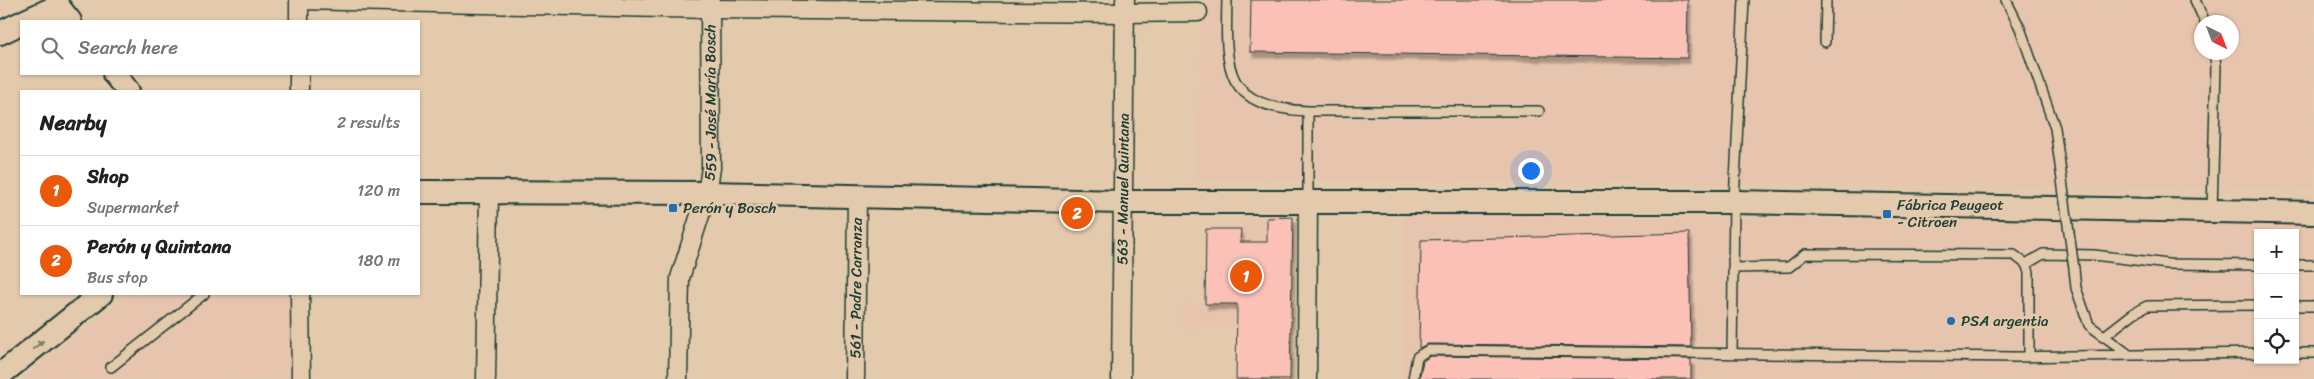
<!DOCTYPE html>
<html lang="en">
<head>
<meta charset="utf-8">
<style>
  body { margin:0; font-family:Sriracha,sans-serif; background:#f2f2f2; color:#202124 }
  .controls { position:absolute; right:15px; bottom:15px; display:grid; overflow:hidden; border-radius:0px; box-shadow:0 1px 4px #0004 }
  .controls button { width:45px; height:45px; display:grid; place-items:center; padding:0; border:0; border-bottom:1px solid #e0e0e0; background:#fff; color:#202124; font:25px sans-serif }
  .compass { position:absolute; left:2194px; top:15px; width:45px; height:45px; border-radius:50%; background:#fff; box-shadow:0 1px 4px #0004; rotate:138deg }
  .you { position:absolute; left:1530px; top:170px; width:18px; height:18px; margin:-12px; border:4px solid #fff; border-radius:50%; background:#1a73e8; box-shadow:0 0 0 8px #1a73e833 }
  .badge { display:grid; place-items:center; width:32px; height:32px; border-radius:50%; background:#ea580c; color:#fff; font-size:16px; font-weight:700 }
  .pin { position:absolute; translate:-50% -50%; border:2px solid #fff; box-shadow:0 1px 5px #0006 }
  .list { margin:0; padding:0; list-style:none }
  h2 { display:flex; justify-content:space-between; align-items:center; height:65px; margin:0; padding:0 20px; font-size:21px }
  h2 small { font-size:16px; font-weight:400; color:#757577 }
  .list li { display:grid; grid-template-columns:32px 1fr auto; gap:15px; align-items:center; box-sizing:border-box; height:70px; padding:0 20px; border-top:1px solid #e0e0e0 }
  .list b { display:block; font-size:19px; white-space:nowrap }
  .list p { margin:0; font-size:16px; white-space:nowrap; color:#757577 }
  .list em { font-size:16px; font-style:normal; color:#757577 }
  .icon { flex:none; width:28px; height:28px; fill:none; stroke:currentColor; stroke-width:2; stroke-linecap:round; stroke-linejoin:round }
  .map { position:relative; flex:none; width:2314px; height:379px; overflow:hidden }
  .search { position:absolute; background:#fff; box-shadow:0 1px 4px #0004; left:20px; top:20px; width:400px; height:55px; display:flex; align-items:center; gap:12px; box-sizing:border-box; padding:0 18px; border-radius:0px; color:#757577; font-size:19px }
  .panel { position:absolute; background:#fff; box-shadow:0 1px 4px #0004; left:20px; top:90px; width:400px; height:205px; border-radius:0px }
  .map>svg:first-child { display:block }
</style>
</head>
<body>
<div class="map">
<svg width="2314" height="379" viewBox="0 0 2314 379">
  <defs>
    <filter id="shadow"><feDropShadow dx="3" dy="5.5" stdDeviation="1" flood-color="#0004"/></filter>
  </defs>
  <rect width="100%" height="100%" fill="#e4caac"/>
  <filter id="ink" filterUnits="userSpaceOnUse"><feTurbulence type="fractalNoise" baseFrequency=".02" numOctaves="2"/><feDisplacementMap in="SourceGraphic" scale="10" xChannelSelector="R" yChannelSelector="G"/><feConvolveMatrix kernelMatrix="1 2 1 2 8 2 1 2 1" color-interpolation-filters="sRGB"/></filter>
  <g filter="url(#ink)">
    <path fill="#e7c4ad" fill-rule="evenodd" d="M1202 0H2314V188L1196 179ZM2202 22H2232V52H2202Z
      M1404 214 2314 225V379H1403ZM2258 233H2295V360H2258Z
      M1241 216 1293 217 1290 330 1182 328V303L1239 304Z
      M129 294H291L290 379H23Z"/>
    <path fill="#fbc0b6" stroke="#1f3d34" filter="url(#shadow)" d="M1251 0H1688L1687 58 1250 52Z
      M1293 217 1290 379H1236L1237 304H1205L1206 229H1241L1240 242H1267V218Z
      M1689 233 1691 347 1428 344 1419 348 1421 240Z
      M1430 356 1691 359V379H1419L1423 361Z"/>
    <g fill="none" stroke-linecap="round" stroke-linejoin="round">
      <defs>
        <path id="service" d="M1227 0C1225 71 1224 107 1308 111H1539
          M2006 0 2020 28 2055 128
          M2195 0 2205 22
          M1825 42 1826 0
          M1308 111V201
          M2212 210 2216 66 2214 52
          M2026 264 2043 254 2094 255 2168 264 2258 265
          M2295 265H2314
          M1733 268 1789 267 1805 254 2014 255 2026 264 2029 272V356
          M2074 269 2076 288 2089 325 2128 354
          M2295 306H2314
          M2103 337 2134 313 2147 306 2258 305
          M2295 353H2314
          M1732 354 1734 202 1744 0
          M111 367 204 294
          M1413 379 1417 357 1428 350 2014 357 2258 353"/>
        <g id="minor">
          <path d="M299 21V0L710 9 1124 13 1198 12"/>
          <path d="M299 91V74"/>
          <path d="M300 294 301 379"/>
          <path d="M486 379 489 193"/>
          <path id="s1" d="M678 379 680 278 707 193 711 168 710 0"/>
          <path id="s2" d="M855 379 857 197"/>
          <path id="s3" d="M1121 379 1125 0"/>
          <path d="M1307 379 1308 201"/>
        </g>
        <path id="tertiary" d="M25 21 58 6 70 21
          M0 33 21 23
          M114 74 128 91
          M419 192 707 193 1123 202H1734L2314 213
          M0 375 101 294"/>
      </defs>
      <use href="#service" stroke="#1f3d34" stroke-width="12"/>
      <use href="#minor" stroke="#1f3d34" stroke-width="21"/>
      <use href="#tertiary" stroke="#1f3d34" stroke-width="26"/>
      <use href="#service" stroke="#e4caac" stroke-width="9"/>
      <use href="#minor" stroke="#e4caac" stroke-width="18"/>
      <use href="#tertiary" stroke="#e4caac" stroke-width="22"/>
      <defs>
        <path id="service-bridge" d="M2055 128 2074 269"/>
      </defs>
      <use href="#service-bridge" stroke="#1f3d34" stroke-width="12" stroke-linecap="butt"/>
      <use href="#service-bridge" stroke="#e4caac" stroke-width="9"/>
    </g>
    <defs><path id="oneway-solid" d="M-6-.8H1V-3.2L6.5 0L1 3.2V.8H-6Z" transform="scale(1.25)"/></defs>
    <use fill="#787c6a" href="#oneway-solid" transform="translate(38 345) rotate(-39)"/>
  </g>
  <g fill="#1f6fb2" stroke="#e4caac" stroke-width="2">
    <rect x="668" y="203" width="10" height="10" rx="2.5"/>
    <rect x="1882" y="209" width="10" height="10" rx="2.5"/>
    <circle cx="1951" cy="321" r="5"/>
  </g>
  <g text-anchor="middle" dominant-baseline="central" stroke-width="5" stroke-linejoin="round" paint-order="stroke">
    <g font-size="15" fill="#1f3d34" stroke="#e4caac">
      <text stroke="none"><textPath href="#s1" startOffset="281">559 - José María Bosch</textPath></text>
      <text stroke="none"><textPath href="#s3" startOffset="190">563 - Manuel Quintana</textPath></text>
      <text stroke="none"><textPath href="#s2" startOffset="91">561 - Padre Carranza</textPath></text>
    </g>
    <g font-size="15" fill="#1f3d34" stroke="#e4caac" text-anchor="start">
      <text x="1897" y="205">Fábrica Peugeot<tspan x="1897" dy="17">- Citroen</tspan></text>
      <text x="683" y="208">Perón y Bosch</text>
      <text x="1961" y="321">PSA argentia</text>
    </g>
  </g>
</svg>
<div class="controls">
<button>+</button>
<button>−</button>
<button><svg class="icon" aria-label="locate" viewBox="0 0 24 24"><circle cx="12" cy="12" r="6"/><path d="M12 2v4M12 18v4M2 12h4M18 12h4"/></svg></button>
</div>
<svg class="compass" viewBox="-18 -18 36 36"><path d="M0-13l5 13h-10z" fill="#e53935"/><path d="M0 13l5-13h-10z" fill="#757577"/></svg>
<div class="you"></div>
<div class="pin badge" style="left:1246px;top:276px">1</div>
<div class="pin badge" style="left:1077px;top:213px">2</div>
<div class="search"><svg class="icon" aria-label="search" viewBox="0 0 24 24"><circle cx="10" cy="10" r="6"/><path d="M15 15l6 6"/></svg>Search here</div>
<section class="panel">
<h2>Nearby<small>2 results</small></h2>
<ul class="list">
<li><span class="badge">1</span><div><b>Shop</b><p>Supermarket</p></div><em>120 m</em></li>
<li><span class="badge">2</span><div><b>Perón y Quintana</b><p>Bus stop</p></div><em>180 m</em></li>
</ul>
</section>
</div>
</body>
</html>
